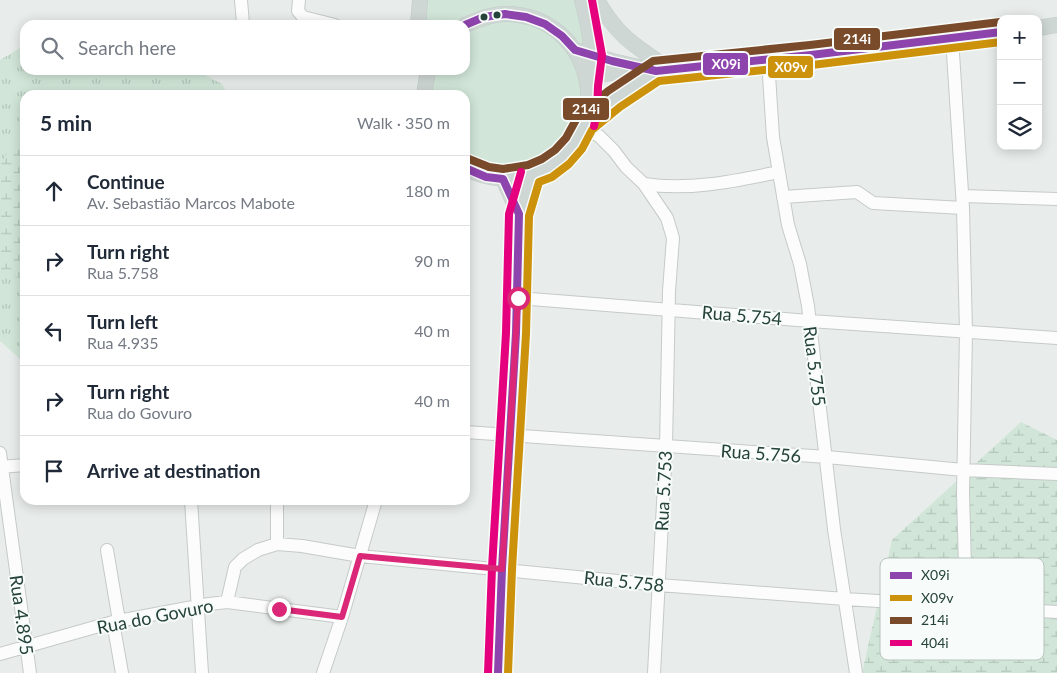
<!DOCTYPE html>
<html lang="en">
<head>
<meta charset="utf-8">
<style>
  body { margin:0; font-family:Lato,sans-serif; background:#f2f2f3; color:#1f2937 }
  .controls { position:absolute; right:15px; top:15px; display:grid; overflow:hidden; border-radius:10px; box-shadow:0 2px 12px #0003 }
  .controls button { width:45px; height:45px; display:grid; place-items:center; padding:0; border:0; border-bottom:1px solid #e0e1e3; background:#fff; color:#1f2937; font:25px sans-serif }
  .stop { position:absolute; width:15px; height:15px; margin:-11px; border:4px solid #db2777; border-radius:50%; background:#fff }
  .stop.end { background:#db2777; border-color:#fff; box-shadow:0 1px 5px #0008 }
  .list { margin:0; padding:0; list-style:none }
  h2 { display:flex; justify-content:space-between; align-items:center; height:65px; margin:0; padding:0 20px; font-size:21px }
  h2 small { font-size:16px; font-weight:400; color:#747a83 }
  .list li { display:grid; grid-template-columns:32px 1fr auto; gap:15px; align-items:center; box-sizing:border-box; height:70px; padding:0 20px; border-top:1px solid #e0e1e3 }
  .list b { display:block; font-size:19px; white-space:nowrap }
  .list p { margin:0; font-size:16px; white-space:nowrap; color:#747a83 }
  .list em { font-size:16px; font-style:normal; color:#747a83 }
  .icon { flex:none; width:28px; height:28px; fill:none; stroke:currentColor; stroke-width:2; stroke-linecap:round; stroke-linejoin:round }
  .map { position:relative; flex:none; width:1057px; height:673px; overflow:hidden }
  .search { position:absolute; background:#fff; box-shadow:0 2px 12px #0003; left:20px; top:20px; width:450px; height:55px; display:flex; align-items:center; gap:12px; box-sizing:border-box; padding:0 18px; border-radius:15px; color:#747a83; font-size:19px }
  .panel { position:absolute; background:#fff; box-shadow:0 2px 12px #0003; left:20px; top:90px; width:450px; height:415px; border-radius:15px }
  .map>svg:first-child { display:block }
</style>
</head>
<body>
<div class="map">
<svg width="1057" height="673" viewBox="0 0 1057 673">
  <defs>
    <pattern id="grass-tufts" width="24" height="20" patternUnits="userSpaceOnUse" patternTransform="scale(1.25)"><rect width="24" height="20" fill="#d1e6d8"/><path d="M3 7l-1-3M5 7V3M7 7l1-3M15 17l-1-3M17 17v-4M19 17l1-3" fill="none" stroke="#b3c6ba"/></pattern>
    <pattern id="wetland-marsh" width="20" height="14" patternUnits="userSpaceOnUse" patternTransform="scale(1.25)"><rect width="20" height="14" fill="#d1e6d8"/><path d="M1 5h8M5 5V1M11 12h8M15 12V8" fill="none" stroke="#b3c6ba"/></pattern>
  </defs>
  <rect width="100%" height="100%" fill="#e8edeb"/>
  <path fill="url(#grass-tufts)" d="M25 45V70H195L222 84 228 95H25V370L20 359 0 341V60Z"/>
  <path fill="url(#wetland-marsh)" d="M25 135V279L0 274V164L16 140Z
    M1021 422 1057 440V673H862L892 540Z"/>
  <path fill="#d1e6d8" d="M424 0H576L585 48 588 85 574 144 531 175 465 168V95H423L420 70H465V25H419Z"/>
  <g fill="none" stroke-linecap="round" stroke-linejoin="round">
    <defs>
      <path id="minor" d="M241 0 243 24
        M299 0 298 11 303 17 335 25
        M952 38 963 208 966 332 963 493 966 605
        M768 60 773 137 788 225 800 264 808 306 834 529 856 673
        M583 128 599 136 614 151 626 167 644 184 667 218 673 238 669 291 666 447 654 673
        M644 184C688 191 735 181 779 172
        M963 196 1057 199
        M783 197 857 192 873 203 963 208
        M518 298 810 321 1057 338
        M465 432 827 457 963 470 1057 474
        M0 453 30 673
        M0 467 25 465
        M191 500 202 673
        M277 544V500
        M107 550 119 621
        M227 602 235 567 243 559 258 550 277 544 302 546 360 556 659 585 845 599 1057 612
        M113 622 122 673
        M0 654 113 622 209 604 227 602 342 617
        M323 673 342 617 376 500"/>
      <path id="major" d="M582 0C587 19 593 43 591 62
        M597 0C618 37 635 46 669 69
        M418 25 420 0
        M465 25C478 20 491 14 505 14 595 14 621 136 539 172 514 183 488 180 465 168
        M1038 28 1057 25
        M575 50 612 61 656 71 811 55 1001 32
        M589 76 634 70
        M424 95 428 70
        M584 124 614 99 656 71
        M503 179 519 214
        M498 673 502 569 516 333 519 214 531 175"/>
    </defs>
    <use href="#minor" stroke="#c5cac8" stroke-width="14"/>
    <use href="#major" stroke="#c3ccc9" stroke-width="16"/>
    <use href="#minor" stroke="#fcfcfc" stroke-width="12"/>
    <use href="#major" stroke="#cfd7d5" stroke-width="15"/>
    <defs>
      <path id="bus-1" d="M465 25 484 17 505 14 526 17 545 24 562 36 575 50 612 61 656 71 811 55 1001 32
        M465 168 486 177 503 179 519 214 516 333 502 569 498 673"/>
      <path id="bus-2" d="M508 673 512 569 526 334 529 216 539 182 552 177 569 164 582 149 592 130 620 107 659 81 812 65 1001 42"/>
      <path id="bus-3" d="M469 159 489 167 503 169 528 165 542 159 555 150 566 138 578 116 608 91 653 61 810 45 1000 22"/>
      <path id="bus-4" d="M592 0 602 55 598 86 597 112 594 126
        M488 673 492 568 506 333 509 214 521 172"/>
    </defs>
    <use href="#bus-1" stroke="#f7fbf9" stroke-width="11"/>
    <use href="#bus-2" stroke="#f7fbf9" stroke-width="11"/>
    <use href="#bus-3" stroke="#f7fbf9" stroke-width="11"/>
    <use href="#bus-4" stroke="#f7fbf9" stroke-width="11"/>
    <use href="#bus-1" stroke="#8e44ad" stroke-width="8"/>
    <use href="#bus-2" stroke="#cd920c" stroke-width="8"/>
    <use href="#bus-3" stroke="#7a4b2a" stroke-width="8"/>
    <use href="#bus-4" stroke="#e5007d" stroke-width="8"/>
  </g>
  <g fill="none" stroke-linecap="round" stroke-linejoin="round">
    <path stroke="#db2777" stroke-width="6" d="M279 609 342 617 360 556 502 569 518 298"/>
  </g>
  <g fill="#24423a" stroke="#f7fbf9" stroke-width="2">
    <circle cx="497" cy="15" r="4.5"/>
    <circle cx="484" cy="17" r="4.5"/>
  </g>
  <g text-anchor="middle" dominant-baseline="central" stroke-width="4" stroke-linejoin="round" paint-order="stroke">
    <g font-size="18" fill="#24423a" stroke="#f7fbf9">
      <text transform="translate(742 315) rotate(5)">Rua 5.754</text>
      <text transform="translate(815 366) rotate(83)">Rua 5.755</text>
      <text transform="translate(761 453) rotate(4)">Rua 5.756</text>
      <text transform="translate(663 491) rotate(-87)">Rua 5.753</text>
      <text transform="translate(624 581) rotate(6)">Rua 5.758</text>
      <text transform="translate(22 615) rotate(82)">Rua 4.895</text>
      <text transform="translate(155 616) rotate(-11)">Rua do Govuro</text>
    </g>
  </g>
  <rect x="880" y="558" width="164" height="102" rx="8" fill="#f7fbf9" stroke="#b8c4c0" stroke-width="1"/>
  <rect x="890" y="572" width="22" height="7" fill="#8e44ad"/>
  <rect x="890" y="595" width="22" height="6" fill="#cd920c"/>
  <rect x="890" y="617" width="22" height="7" fill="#7a4b2a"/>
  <rect x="890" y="640" width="22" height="6" fill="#e5007d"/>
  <g font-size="14" fill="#24423a">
    <text x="921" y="580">X09i</text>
    <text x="921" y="603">X09v</text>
    <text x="921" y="625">214i</text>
    <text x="921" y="648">404i</text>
  </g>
  <g stroke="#f7fbf9" stroke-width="2">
    <rect x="833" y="27" width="48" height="24" rx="5" fill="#7a4b2a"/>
    <rect x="702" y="52" width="47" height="24" rx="5" fill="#8e44ad"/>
    <rect x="767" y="55" width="47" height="24" rx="5" fill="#cd920c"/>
    <rect x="562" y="97" width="48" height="24" rx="5" fill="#7a4b2a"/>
  </g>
  <g font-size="14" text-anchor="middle" font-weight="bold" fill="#fff">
    <text x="857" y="44">214i</text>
    <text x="726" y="69">X09i</text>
    <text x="791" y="72">X09v</text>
    <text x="586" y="114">214i</text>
  </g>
</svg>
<div class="controls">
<button>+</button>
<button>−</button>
<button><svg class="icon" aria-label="layers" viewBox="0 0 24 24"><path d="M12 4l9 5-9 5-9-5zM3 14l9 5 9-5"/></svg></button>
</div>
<div class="stop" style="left:518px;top:298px"></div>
<div class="stop end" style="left:279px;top:609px"></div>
<div class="search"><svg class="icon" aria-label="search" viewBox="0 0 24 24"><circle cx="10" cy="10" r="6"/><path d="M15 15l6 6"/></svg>Search here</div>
<section class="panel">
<h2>5 min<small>Walk · 350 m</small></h2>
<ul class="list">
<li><svg class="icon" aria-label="ahead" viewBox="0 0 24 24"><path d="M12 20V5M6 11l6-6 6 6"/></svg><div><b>Continue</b><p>Av. Sebastião Marcos Mabote</p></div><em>180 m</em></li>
<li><svg class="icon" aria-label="right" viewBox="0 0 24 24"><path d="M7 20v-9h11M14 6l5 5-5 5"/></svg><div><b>Turn right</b><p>Rua 5.758</p></div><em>90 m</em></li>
<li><svg class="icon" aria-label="left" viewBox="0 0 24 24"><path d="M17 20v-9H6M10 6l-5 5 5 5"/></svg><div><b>Turn left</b><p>Rua 4.935</p></div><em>40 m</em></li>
<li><svg class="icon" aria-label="right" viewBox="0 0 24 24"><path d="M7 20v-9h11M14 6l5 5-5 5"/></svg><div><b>Turn right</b><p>Rua do Govuro</p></div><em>40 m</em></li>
<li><svg class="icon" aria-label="arrive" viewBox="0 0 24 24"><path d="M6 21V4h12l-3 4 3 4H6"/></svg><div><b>Arrive at destination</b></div></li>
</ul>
</section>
</div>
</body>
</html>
